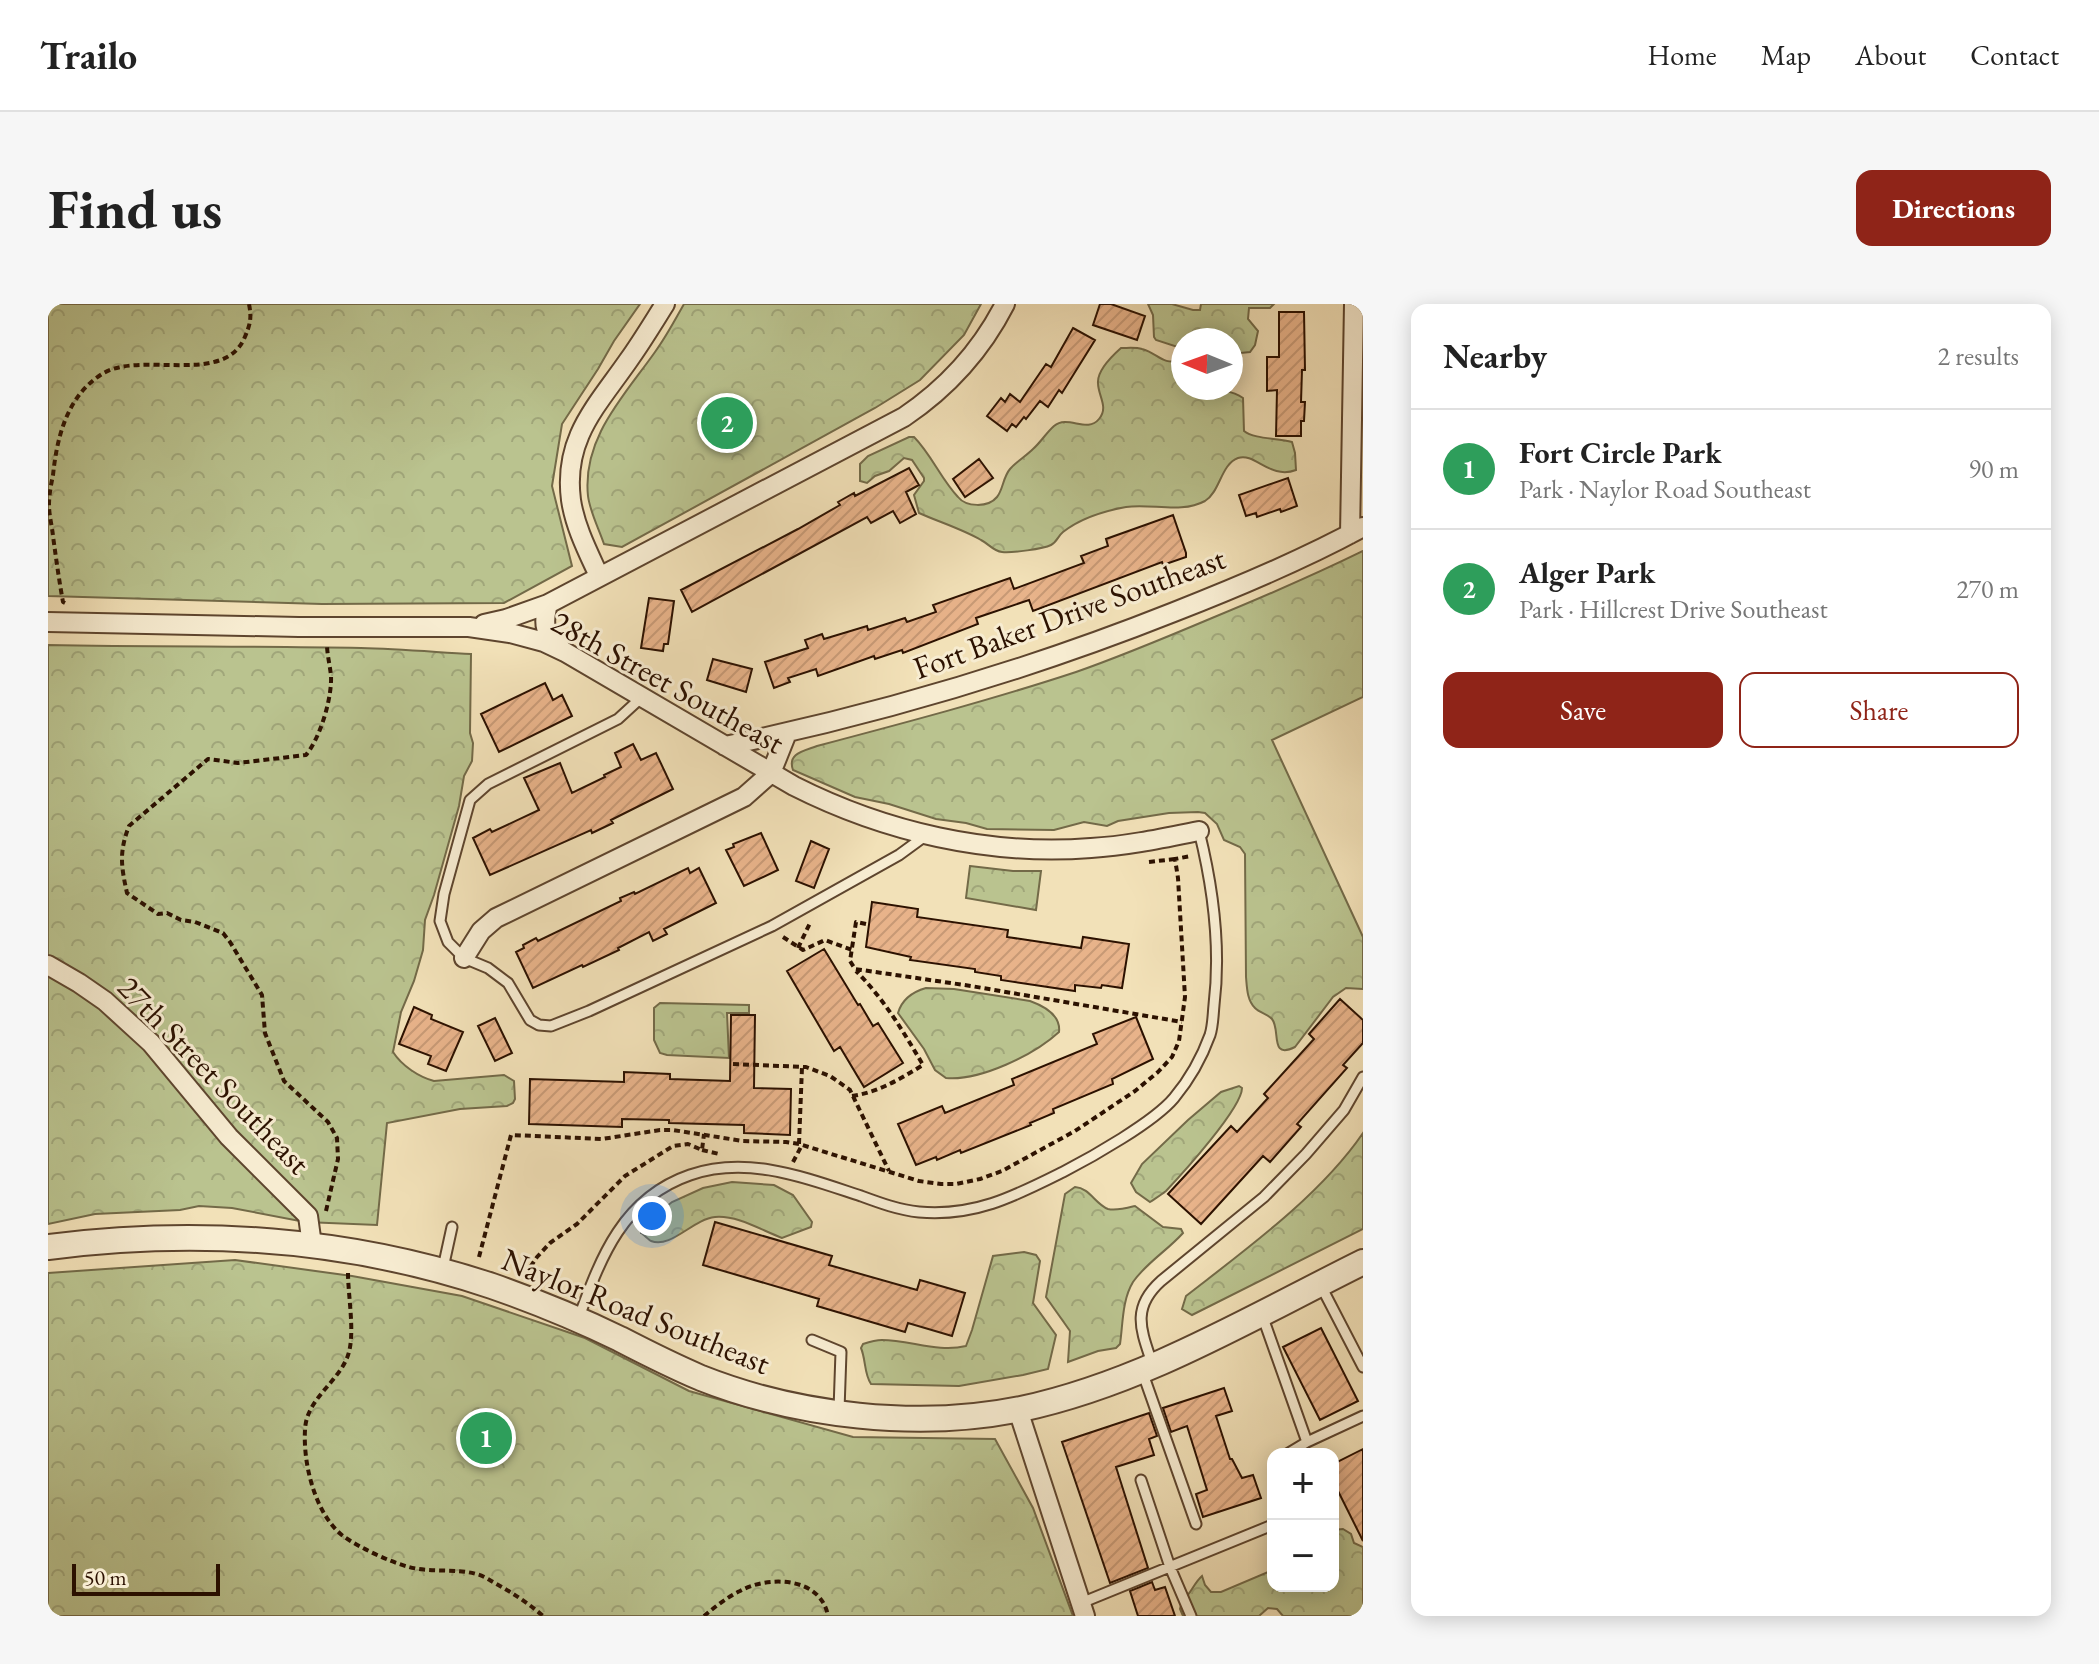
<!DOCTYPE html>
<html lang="en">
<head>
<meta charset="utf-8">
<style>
  body { margin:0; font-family:"EB Garamond",serif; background:#f6f6f6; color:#222 }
  .controls { position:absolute; right:24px; bottom:24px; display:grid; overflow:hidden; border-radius:16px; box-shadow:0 4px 20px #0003 }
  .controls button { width:72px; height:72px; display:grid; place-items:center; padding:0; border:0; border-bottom:2px solid #e0e0e0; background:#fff; color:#222; font:40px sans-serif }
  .compass { position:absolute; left:1123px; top:24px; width:72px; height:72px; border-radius:50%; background:#fff; box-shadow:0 4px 20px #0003; rotate:271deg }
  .scale { position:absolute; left:24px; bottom:20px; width:148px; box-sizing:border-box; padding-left:8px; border:4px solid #2c1100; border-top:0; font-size:22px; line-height:28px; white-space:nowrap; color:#2c1100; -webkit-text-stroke:6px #f7ecd1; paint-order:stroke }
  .you { position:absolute; left:604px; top:912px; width:28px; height:28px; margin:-20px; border:6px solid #fff; border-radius:50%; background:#1a73e8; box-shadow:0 0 0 12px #1a73e833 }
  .badge { display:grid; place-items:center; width:52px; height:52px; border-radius:50%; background:#8f2418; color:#fff; font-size:26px; font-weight:700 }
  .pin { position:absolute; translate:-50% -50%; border:4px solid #fff; box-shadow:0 2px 8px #0006 }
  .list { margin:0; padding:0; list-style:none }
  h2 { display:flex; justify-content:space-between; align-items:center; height:104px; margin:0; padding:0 32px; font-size:34px }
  h2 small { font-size:26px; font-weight:400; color:#767676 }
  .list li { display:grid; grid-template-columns:52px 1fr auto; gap:24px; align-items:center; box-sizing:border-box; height:120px; padding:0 32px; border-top:2px solid #e0e0e0 }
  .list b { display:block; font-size:30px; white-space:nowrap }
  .list p { margin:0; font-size:26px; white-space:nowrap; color:#767676 }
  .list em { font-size:26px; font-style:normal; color:#767676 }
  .actions { display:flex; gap:16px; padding:24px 32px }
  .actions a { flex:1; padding:18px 0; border:2px solid #8f2418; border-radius:16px; text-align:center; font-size:28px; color:#8f2418 }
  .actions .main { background:#8f2418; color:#fff }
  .map { position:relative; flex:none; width:1315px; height:1312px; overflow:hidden; border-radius:16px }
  header { display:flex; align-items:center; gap:48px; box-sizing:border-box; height:112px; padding:0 40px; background:#fff; border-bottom:2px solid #e0e0e0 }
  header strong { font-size:38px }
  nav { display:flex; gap:44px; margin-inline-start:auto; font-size:28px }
  .intro { display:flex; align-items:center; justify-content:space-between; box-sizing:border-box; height:192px; padding:0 48px }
  h1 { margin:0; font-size:56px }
  .button { padding:20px 36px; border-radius:16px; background:#8f2418; color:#fff; font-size:28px; font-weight:700 }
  main { display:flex; gap:48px; padding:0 48px }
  aside { flex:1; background:#fff; border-radius:16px; box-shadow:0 4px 20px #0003 }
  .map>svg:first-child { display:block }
</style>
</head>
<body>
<header>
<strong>Trailo</strong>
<nav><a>Home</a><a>Map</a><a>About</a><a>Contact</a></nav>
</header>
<div class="intro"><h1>Find us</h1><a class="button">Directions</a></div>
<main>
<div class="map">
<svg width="1315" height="1312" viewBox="0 0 1315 1312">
  <defs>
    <pattern id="forest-crowns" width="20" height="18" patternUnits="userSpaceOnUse" patternTransform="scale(2)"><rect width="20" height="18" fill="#bac38f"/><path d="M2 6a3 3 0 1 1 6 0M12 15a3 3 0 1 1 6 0" fill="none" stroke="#a0a67a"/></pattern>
    <pattern id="building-hatch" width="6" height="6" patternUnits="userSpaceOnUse" patternTransform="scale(2)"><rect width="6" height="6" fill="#e8b38a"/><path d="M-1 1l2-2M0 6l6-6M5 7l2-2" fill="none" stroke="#c79975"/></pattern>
  </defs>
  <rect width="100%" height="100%" fill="#f2e1b8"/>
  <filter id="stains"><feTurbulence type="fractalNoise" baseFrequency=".0025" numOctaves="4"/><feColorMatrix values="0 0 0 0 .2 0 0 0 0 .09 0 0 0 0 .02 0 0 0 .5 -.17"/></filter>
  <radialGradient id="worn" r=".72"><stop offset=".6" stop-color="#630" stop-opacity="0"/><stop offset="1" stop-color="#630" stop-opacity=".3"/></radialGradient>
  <path fill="url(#forest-crowns)" stroke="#736a48" stroke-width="2" d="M0 0H592L566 37 550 65 514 120 504 182 524 262 456 299 274 300 0 292Z
    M636 0H933L916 31 872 76 827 104 574 243 556 240C551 225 542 208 540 192 534 134 576 92 607 48 618 33 627 16 636 0Z
    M1100 0H1124L1145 6H1152L1153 0H1226L1222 4H1201L1200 15 1210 27 1207 41 1202 48 1183 50V36H1135V49L1133 44 1108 36 1106 33 1105 11Z
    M1073 44C1080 44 1088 43 1094 45 1110 49 1114 62 1133 56L1135 50V84C1154 88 1178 82 1195 94L1196 127C1206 135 1229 134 1244 138L1247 149 1248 166C1222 176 1207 148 1190 154 1173 160 1172 188 1157 197 1133 210 1103 199 1078 203 1056 207 1033 214 1015 228 1010 232 1009 238 1003 241 995 245 964 249 954 248 945 247 941 240 933 236 914 225 891 218 871 209L866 191 876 177V174L864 156 856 154 841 167 827 172 819 179 812 177V160L820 152 861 133H866C883 150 893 175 910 193 918 203 940 204 949 193 955 186 955 173 962 165 968 158 978 152 985 145 993 138 998 129 1006 122 1020 110 1039 130 1051 115 1061 103 1050 92 1050 79 1049 67 1064 52 1073 44Z
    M1315 247V393L1224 436 1315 633V685L1298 684 1285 693 1247 743C1221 756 1233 726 1224 715 1220 710 1212 709 1207 704 1199 696 1199 684 1198 673L1197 550 1192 543 1176 536 1169 520 1157 509 1150 508 1121 509 1070 517 1059 522 1036 518 1006 526 939 525 918 519 888 515 841 500 807 493 745 466C739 449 756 447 769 442 856 419 943 396 1028 368 1074 352 1119 333 1164 314 1215 293 1266 271 1315 247Z
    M0 341C104 343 209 342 313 344 350 345 387 348 423 350L422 429 425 439 424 457 416 472 411 502 386 591 377 616 375 646 366 677 353 708 345 748C354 762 371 773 386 777L456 771 466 777 467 795 465 799 459 802 412 805 339 819 329 921 257 918 184 904 151 902 132 906 47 910 0 920Z
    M922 562 965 567H993L988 606 918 594Z
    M878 684 906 685 982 697C996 702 1013 711 1011 728 986 751 932 777 898 774L887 766 876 745 850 709C854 695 864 688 878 684Z
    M612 699 701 701V709H679L681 754 619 751 612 749 606 736V704Z
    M1191 782 1194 784C1194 804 1134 870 1118 887 1113 891 1108 894 1102 898L1088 888 1083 879 1094 860 1140 816 1173 788Z
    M1315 829V925L1144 1011 1134 1005 1138 992C1197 946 1272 892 1315 829Z
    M684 878 726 881 745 891 764 918 763 923 734 934C713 926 689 911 667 913 645 915 623 945 603 937 602 937 594 929 593 929V923L624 898 655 884Z
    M1027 883C1042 884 1047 900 1060 905 1068 907 1079 904 1087 902L1115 923 1133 925 1135 929C1120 946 1098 959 1085 978 1074 996 1075 1020 1072 1040L1068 1044 1050 1047 1020 1058 1022 1027 998 993 1017 890Z
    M976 948 988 951 992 957 985 999 1008 1031 1000 1065 975 1071 911 1082 823 1080C816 1070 818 1056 813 1044L815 1040C821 1038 828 1036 834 1036 862 1036 890 1049 918 1042L924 1026 945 952Z
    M187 956 304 972 414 992 537 1034 641 1087 805 1133 947 1135 985 1204 1025 1312H0V969Z
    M1295 1225 1303 1230 1306 1239 1315 1243V1312H1235L1229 1305 1220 1304 1211 1312H1135L1132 1305 1134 1297C1144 1289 1145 1280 1154 1272L1157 1281 1163 1288H1173L1225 1266V1282H1285V1226Z"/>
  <path fill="url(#building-hatch)" stroke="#2c1100" stroke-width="2" d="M1052 0H1063L1097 12 1089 36 1045 21Z
    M1231 8H1256L1257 66H1254L1253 98H1257L1256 117H1253V132H1228L1229 86 1219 87V53H1231Z
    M1025 24 1047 36 1014 89 1011 86 1000 103 992 97 978 115 976 113 968 123 964 120 959 127 939 112 953 94 957 98 962 90 972 98 998 60 1003 63Z
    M931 155 945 174 917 193 905 175Z
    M861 164 871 181 858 188 868 210 852 219 845 207 823 219 819 213 644 308 633 286 750 225 792 201 790 198 806 189 807 192Z
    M1240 174 1249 202 1233 208 1232 205 1209 213 1208 209 1198 212 1191 191Z
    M1125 211 1138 249V253L1115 261 1114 258 985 307 981 296 928 314 930 320 855 349 854 346 827 355 826 352 770 372 768 365 740 374 742 378 726 384 717 358 760 344 757 336 774 330 776 335 819 322 820 326 857 314 859 318 888 308 885 301 962 274 966 285 1036 259 1033 252 1060 242 1058 235Z
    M601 294 626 297 620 340H616L615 347 593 344Z
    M665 355 704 365 698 388 659 376Z
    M497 379 505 396 514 391 524 412 451 448 433 410Z
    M585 440 593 456 608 449 625 485 563 516 565 519 544 529 543 526 442 571 425 534 442 525 444 528 491 506 476 474 512 459 524 489 557 473 556 471 573 463 567 449Z
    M713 529 730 566 696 582 678 546 686 543 685 540Z
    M763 537 781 545 766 584 748 577Z
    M640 564 642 569 651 564 668 599 616 625 619 630 605 637 601 628 570 644 571 646 535 663 534 661 485 684 468 648 476 644 475 641 488 634 490 637 573 597 572 594 586 588 587 590Z
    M824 598 870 605 869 613 960 626 959 633 1033 644 1035 633 1081 640 1074 684 1054 681 1053 684 1027 681V687L953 676V672L927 668V665L862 656 863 653 818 643Z
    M776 645 810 701 812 700 825 722 830 719 855 759 816 783 792 743 786 747 739 667Z
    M1292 695 1315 716V739L1295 761 1299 764 1249 820 1253 823 1222 858 1215 852 1153 920 1120 890 1183 822 1189 828 1220 794 1216 790 1266 735 1261 730Z
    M366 703 384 711 383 715 415 728 398 767 380 760 383 752 351 740Z
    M683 711H707L706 784 743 785 742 831 696 829V821L621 819V816L574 815V823L481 820 482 775 576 778V768L622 770V775L682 777Z
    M1088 713 1105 755 1064 775 1065 780 1005 805 1006 809 982 819 983 821 913 849 912 846 889 856 888 853 868 861 850 820 894 802 897 809 966 781 964 775 1049 740 1045 730Z
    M447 714 464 749 447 757 430 722Z
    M667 918 784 952 781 961 869 986 872 976 917 989 904 1032 860 1019 857 1028 769 1002 771 995 655 961Z
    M1273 1024 1310 1097 1272 1116 1235 1043Z
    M1176 1084 1184 1107 1168 1112 1182 1155H1184L1194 1174 1205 1171 1213 1194 1155 1213 1148 1190 1159 1186 1139 1122 1123 1128 1115 1104Z
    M1101 1109 1109 1132 1101 1135 1106 1151 1068 1163 1100 1264 1062 1279 1014 1138Z
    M1315 1145V1237L1285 1177V1160Z
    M1104 1278 1107 1286 1117 1283 1127 1312H1090L1082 1287Z"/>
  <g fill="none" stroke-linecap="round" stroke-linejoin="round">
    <defs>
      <path id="service" d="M594 393 570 415 440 480 422 496 396 590 392 617 400 638 416 654 440 664 460 679 482 716 491 721 503 722 541 707 724 622 851 551 877 532
        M395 964 404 923
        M1273 982 1315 1063
        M1214 1011 1259 1138 1315 1112
        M531 1013C553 953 575 894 642 871 700 851 758 874 813 892 832 899 851 906 871 908 927 913 967 892 1015 868 1044 853 1106 818 1126 794 1141 776 1154 753 1162 731 1165 722 1165 711 1166 701 1173 643 1165 583 1151 527
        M764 1036 793 1048 791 1106
        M1104 1059C1093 1026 1083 1004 1113 977L1216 893 1258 850 1296 806 1315 773
        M1094 1067 1148 1220
        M1239 1150 1259 1138
        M1093 1176 1122 1263 1143 1312
        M1033 1299 1222 1222"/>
      <path id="minor" d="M1302 230 1306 0
        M551 272C540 248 527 223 523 196 515 135 548 103 580 57 593 39 605 19 617 0
        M500 300C494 323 497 326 512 343
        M0 318 251 323H421L462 329 496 338 517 348 746 482C837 528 941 552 1043 544 1079 542 1116 534 1151 527
        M436 320 458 315 500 300 856 113C899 84 933 47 957 0
        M677 442C831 410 980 366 1126 308 1190 283 1255 256 1315 223
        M416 654 433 627 448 614 696 493 723 469 739 429
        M0 661 31 679 57 697 103 739 181 833 260 912 264 941
        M970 1106 1037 1312"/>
      <path id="tertiary" d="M0 943C149 924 301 934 444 982 487 997 531 1015 572 1035 599 1049 625 1062 653 1074 749 1112 871 1126 973 1105 1095 1079 1204 1013 1315 958"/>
    </defs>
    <use href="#service" stroke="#5e452e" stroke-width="13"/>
    <use href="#minor" stroke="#5e452e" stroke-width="22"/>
    <use href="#tertiary" stroke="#5e452e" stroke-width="28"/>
    <path stroke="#2c1100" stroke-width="4" stroke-dasharray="6 4" stroke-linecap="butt" d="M17 299 15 298C11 276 8 254 5 232 4 222 1 211 1 201 1 191 3 181 5 171 9 133 19 92 54 70 92 46 174 82 196 35 202 21 204 15 201 0
      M1101 558 1127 555
      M818 620 808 618 802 657 807 665 923 682 1134 718
      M735 633 755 646 777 636 804 646
      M750 644 763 617
      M685 760 758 763 782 772 802 786 841 867
      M804 792C831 788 852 775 875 761 855 727 836 695 808 667
      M751 840 754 763
      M654 846 671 850
      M745 858 754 841
      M278 907 290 855 289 834 280 818 236 777 217 729 214 691 182 638 175 629 147 618 133 616 119 609 110 610 79 589C73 562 71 548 81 522L160 455 190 459 258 451C272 434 284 395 283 372 282 361 279 351 279 340
      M431 953 463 831 554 835 612 826H625L695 837 738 838 751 840 871 877 893 880H908L932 875 954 867 1027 827 1087 787 1110 768 1124 753 1131 737 1137 693 1130 574 1127 555 1143 552
      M300 969C300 993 308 1033 299 1054 288 1080 258 1096 257 1126 255 1160 267 1210 295 1232 312 1244 342 1258 361 1263 383 1269 407 1264 428 1270 434 1271 440 1275 445 1278 463 1288 479 1298 495 1312
      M477 971 489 953 502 939 529 920 577 872 625 842 640 840 654 846 656 830
      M656 1312C667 1303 679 1293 692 1287 721 1271 773 1273 780 1312"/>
    <use href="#service" stroke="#f7ecd1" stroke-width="9"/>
    <use href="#minor" stroke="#f7ecd1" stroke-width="18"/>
    <use href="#tertiary" stroke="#f7ecd1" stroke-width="24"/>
  </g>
  <g text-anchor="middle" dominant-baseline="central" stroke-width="6" stroke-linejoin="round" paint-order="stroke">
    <g font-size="32" fill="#2c1100" stroke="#f7ecd1">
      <text transform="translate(1021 309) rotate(-20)">Fort Baker Drive Southeast</text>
      <text transform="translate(620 378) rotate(29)">28th Street Southeast</text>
      <text transform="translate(166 771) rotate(46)">27th Street Southeast</text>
      <text transform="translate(588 1007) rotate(22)">Naylor Road Southeast</text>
    </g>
  </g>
  <rect width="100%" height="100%" filter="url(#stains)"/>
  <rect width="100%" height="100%" fill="url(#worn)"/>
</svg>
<div class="controls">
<button>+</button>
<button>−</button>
</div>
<svg class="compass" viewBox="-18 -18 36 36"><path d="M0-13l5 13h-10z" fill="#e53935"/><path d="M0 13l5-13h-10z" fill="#767676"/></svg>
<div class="scale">50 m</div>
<div class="you"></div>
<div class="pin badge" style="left:438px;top:1134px;background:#2e9e5b">1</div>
<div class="pin badge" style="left:679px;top:119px;background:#2e9e5b">2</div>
</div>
<aside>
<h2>Nearby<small>2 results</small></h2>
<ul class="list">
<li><span class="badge" style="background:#2e9e5b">1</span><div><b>Fort Circle Park</b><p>Park · Naylor Road Southeast</p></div><em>90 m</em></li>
<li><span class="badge" style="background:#2e9e5b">2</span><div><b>Alger Park</b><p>Park · Hillcrest Drive Southeast</p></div><em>270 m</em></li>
</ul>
<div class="actions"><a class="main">Save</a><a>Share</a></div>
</aside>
</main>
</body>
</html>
